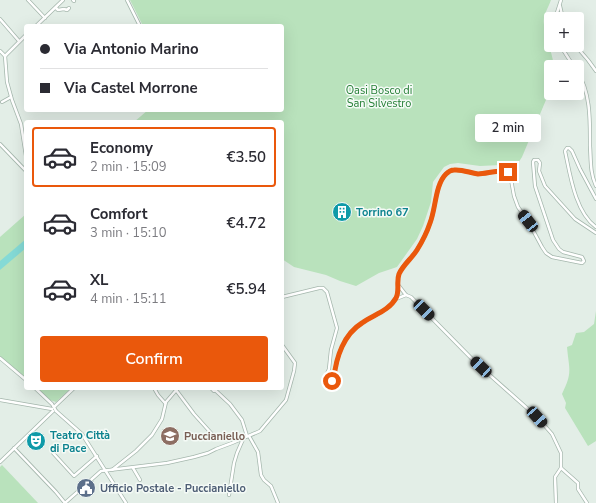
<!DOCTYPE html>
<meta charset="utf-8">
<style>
:root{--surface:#fff;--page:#f2f2f3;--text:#2b2b33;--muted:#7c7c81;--line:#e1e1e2;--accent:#ea580c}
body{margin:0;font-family:"Nunito Sans",sans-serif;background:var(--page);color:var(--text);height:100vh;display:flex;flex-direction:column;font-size:15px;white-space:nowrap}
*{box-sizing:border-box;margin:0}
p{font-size:13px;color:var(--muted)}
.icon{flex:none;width:22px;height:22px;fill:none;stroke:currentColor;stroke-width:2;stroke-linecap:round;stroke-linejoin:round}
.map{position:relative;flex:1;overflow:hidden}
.side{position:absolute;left:24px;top:120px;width:260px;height:270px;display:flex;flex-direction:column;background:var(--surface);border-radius:4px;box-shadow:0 4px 16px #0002}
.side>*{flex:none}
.guide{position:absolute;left:24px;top:24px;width:260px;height:88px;border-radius:4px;box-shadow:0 4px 16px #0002;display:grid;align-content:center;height:88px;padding:0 16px;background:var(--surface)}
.controls{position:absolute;left:544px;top:12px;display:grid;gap:8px}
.controls a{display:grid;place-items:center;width:40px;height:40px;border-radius:4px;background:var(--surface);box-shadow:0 4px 16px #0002;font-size:20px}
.end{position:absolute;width:18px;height:18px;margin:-9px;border:5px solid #ea580c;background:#fff;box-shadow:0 0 0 2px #fff}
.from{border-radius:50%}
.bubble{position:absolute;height:28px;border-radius:4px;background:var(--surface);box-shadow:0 4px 16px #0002;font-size:13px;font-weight:600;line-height:28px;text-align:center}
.car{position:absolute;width:12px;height:24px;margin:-12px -6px;border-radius:5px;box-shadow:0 0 3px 1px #0007;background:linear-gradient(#222 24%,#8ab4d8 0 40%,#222 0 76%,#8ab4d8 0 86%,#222 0)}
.guide b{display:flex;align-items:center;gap:14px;height:38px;font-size:15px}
.guide b+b{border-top:1px solid var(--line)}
.guide i{width:10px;height:10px;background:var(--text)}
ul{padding:7px 0 0;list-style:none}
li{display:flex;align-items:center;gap:12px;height:60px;margin:0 8px 6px;padding:0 8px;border:2px solid transparent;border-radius:4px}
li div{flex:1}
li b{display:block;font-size:15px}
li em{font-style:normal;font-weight:600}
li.active{border-color:var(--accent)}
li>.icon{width:36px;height:36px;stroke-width:1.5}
.primary-button{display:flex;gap:8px;margin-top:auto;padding:8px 16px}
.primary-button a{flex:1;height:46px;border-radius:4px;background:var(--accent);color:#fff;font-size:16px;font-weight:600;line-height:46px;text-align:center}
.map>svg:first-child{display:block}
</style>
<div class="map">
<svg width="596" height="503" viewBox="0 0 596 503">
<rect width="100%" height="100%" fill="#e3eee7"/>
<g fill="#b9e2bc">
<path d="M130,0H551C549,6 545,12 544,18C542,31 553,52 554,67H551V88L522,157L513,171L509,168L501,165L480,166L458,163L450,164L444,167L433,182L431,202L423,226L417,239L397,267L379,273L356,286L340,281L326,275L294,267L282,259V122H134L148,110H282V26H143Z"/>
<polygon points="26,214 26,380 0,357 0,237"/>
<path d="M596,311V441L588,446L565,408L566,403L562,394C573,372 569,370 567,347L572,345L576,333L584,332L594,324Z"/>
<polygon points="36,388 71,388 56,402 50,400"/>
<polygon points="2,465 38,503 0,503 0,467"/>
</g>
<polygon fill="#84dad6" points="26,239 26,248 0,270 0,261"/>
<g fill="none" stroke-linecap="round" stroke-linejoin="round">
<g stroke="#a5b7ad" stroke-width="4">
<g id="minor">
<polyline points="28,0 45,18"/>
<polyline points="73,0 74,1"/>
<polyline points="127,0 140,26"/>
<polyline points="560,6 563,19"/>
<polyline points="56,8 58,10 64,9 67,10 69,8"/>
<polyline points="0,19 19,41"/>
<polyline points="555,19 561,0"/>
<polyline points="36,26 63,0"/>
<polyline points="560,45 574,67"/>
<polyline points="575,45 588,60 596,71"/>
<polyline points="0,51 5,56 7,82 12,100 21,124 26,156"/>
<polyline points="5,56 26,35"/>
<path d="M577,71C591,93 590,121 590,146C591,161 590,173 596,186"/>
<polyline points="2,102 11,97"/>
<polyline points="0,144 25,170 26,168"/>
<path d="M596,199L580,169L572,151L569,148H567L565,151C570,174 575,212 596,227"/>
<polyline points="399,286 406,295"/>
<path d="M282,297L319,288H323L327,292L337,328L331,350L329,369L325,378L326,381L329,382L332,381L334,378C336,357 344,334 362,323C373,315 389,311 396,298C400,291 396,282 399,274C402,265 412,258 417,250C422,242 427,232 430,223C436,208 435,185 446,174C448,172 451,170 454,170C462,169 470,173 478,174C487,174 499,169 508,172L510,174L514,196L518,207L528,221L542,247L546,253L552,257L582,263L584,261L582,257L563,252L559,249L553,240L535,186L533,162L534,160H538L540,163L539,171L545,186L575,219L596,233"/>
<polyline points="396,299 406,295 411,297 475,362 537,417 552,434 561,453 561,468 555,477 556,503"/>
<polyline points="0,358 26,380"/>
<polyline points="35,388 52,404 56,411"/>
<polyline points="154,388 158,395 165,403"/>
<polyline points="211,388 214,391 215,390 230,404 242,420 247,436"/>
<polyline points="176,390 194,414 212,434"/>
<polyline points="0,400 52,409"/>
<polyline points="54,407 74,388"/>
<polyline points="56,411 82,434 126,503"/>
<polyline points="249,436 258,452 261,475 264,480 271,486 278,503"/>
<polyline points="14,448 56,492 65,503"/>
<polyline points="53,453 74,476 97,456"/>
<polyline points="0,462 53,411"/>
<polyline points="133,468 140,480"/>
<polyline points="561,468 578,483 578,489 587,503"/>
<polyline points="112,470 136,451 152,435 162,419 166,402 178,388"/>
<polyline points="229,495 234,463 237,453 244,437"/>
<polyline points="65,503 101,471 167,463 194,457 208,453 216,449 232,443 260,431 286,400 294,371 295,363 282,345"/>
</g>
</g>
<use href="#minor" stroke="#fff" stroke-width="2.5"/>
</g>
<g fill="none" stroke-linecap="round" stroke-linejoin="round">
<path stroke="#ea580c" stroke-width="5" d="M332,381L334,378C336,357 344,334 362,323C373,315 389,311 396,298C400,291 396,282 399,274C403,265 412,258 417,250C422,242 427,232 430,223C436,208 435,185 446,174C448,172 451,170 454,170C462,169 470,173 478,174C487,174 499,169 508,172"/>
</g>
<defs>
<g id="building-disc" transform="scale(1)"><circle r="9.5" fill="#0f9aa8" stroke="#f4faf6"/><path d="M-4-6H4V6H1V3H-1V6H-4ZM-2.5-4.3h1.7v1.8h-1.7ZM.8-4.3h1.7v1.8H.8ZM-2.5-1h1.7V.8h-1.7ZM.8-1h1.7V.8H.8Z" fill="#fff"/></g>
<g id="school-disc" transform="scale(1)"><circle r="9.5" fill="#8d6e63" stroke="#f4faf6"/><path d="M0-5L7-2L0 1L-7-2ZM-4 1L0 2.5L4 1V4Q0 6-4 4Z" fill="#fff"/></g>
<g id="theatre-disc" transform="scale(1)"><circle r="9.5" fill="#0f9aa8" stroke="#f4faf6"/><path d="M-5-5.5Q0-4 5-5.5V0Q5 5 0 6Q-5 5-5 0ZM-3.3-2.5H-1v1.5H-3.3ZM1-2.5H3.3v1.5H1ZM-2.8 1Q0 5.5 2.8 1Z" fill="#fff"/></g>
<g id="civic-disc" transform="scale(1)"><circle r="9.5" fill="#5c6f8a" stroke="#f4faf6"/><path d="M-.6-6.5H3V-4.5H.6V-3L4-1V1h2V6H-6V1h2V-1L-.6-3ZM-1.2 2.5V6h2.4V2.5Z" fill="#fff"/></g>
</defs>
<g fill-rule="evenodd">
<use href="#building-disc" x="342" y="212"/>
<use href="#school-disc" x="170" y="436"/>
<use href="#theatre-disc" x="36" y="441"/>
<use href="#civic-disc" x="86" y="488"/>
</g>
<g text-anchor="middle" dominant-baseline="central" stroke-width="3" stroke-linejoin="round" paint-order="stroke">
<g font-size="11" fill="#257f36" stroke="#f4faf6">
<text x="379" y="90">Oasi Bosco di<tspan x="379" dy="13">San Silvestro</tspan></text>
</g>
<g font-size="11" font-weight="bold" fill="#0d838f" stroke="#f4faf6" text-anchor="start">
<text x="356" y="212">Torrino 67</text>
<text x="50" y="435">Teatro Città<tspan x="50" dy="13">di Pace</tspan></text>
</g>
<g font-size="11" font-weight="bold" fill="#785e54" stroke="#f4faf6" text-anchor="start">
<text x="184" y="436">Puccianiello</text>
</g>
<g font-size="11" font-weight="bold" fill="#4e5e75" stroke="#f4faf6" text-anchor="start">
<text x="100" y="488">Ufficio Postale - Puccianiello</text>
</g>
</g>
</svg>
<div class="controls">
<a>+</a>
<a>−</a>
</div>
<i class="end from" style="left:332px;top:381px"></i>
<i class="end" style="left:508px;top:172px"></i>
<div class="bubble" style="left:475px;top:114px;width:66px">2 min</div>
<i class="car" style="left:528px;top:221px;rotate:322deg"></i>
<i class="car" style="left:424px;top:310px;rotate:135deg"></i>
<i class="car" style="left:481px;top:367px;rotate:313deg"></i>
<i class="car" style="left:537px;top:417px;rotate:138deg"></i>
<div class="guide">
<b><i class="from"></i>Via Antonio Marino</b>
<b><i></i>Via Castel Morrone</b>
</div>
<section class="side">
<ul>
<li class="active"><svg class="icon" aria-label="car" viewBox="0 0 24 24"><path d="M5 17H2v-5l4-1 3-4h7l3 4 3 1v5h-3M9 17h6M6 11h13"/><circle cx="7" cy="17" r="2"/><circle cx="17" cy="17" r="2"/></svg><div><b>Economy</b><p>2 min · 15:09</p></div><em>€3.50</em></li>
<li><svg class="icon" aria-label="car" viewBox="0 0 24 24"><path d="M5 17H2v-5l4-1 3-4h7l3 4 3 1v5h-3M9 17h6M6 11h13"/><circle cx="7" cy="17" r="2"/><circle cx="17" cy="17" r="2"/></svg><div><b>Comfort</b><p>3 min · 15:10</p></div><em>€4.72</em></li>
<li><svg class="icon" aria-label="car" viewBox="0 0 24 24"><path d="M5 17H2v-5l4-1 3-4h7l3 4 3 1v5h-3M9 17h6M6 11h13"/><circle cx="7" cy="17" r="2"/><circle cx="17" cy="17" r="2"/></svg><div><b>XL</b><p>4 min · 15:11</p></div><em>€5.94</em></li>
</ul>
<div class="primary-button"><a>Confirm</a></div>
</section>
</div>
